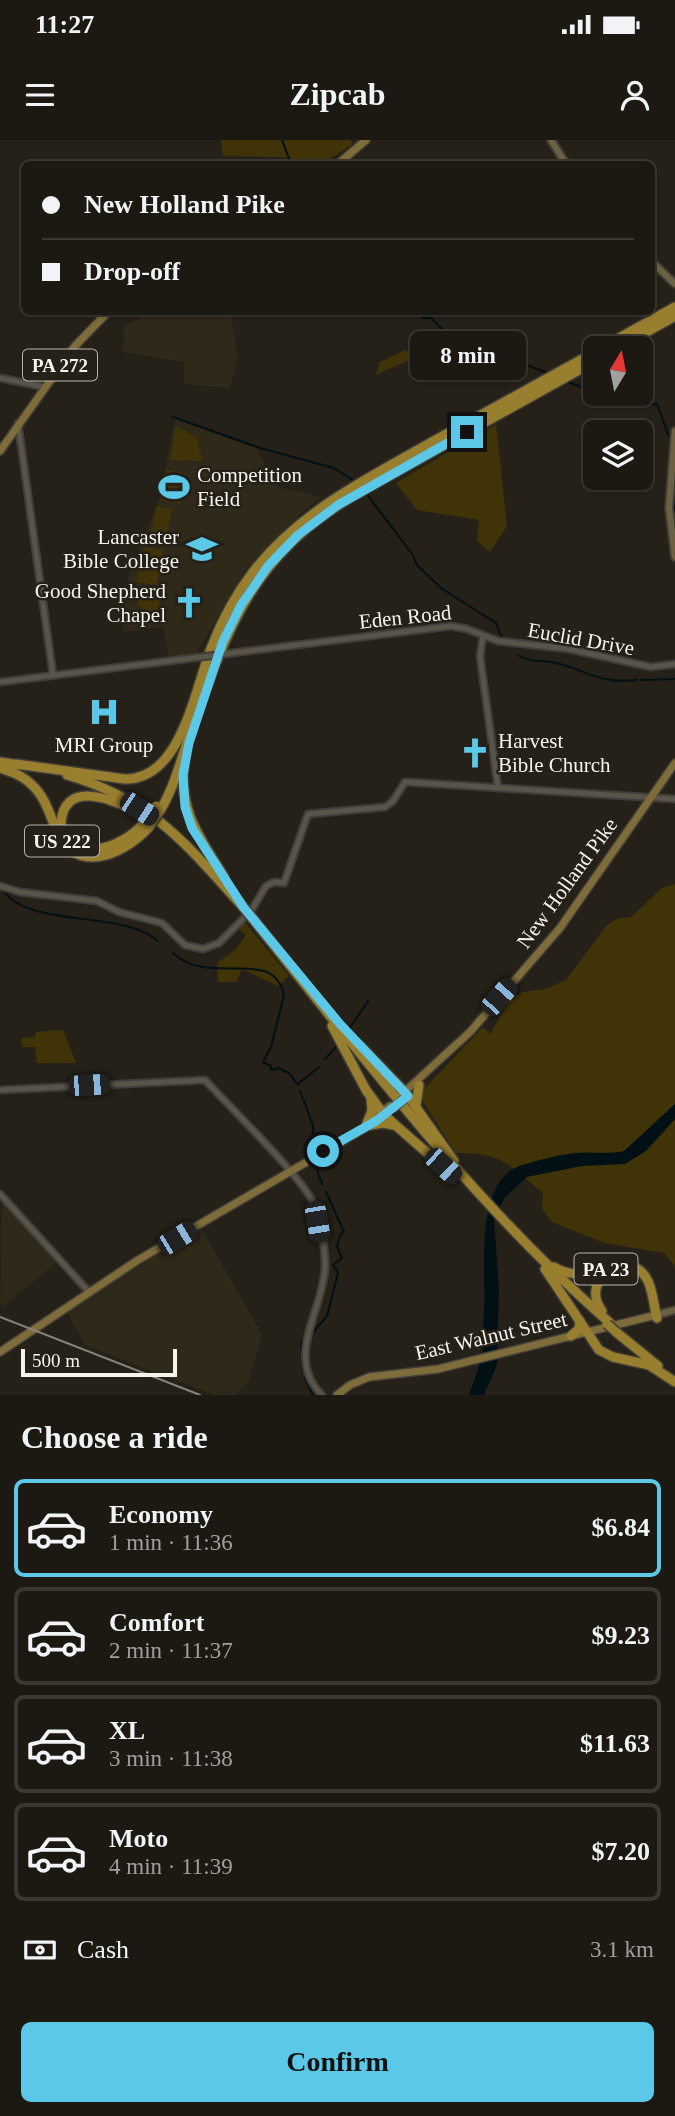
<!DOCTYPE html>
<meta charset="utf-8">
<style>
:root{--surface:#1c1912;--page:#292620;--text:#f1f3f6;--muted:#a0a09f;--line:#3a3832;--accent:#5bc8e7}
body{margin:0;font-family:Georgia,serif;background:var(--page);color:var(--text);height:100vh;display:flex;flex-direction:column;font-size:26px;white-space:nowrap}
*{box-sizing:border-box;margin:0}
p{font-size:23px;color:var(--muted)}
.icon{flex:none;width:38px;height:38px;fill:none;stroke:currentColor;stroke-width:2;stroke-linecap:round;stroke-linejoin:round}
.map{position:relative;height:1255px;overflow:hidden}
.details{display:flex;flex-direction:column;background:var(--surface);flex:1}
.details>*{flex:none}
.guide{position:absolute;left:21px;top:21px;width:634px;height:154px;border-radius:10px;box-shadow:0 2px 5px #0004,0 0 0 2px var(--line);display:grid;align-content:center;height:154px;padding:0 21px;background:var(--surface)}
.needle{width:46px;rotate:10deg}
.buttons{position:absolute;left:583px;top:196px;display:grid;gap:14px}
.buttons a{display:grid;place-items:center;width:70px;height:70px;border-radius:10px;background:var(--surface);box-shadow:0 2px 5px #0004,0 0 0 2px var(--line);font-size:35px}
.scale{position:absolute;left:21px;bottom:18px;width:156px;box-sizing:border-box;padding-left:7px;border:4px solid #f5f3ec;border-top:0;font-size:19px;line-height:24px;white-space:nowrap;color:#f5f3ec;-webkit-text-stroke:5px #252118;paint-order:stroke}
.end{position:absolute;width:32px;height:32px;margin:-16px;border:9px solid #5bc8e7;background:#111;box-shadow:0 0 0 4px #111}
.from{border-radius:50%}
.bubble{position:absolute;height:49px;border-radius:10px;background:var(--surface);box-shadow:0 2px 5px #0004,0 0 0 2px var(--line);font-size:23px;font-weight:800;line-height:49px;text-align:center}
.car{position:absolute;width:21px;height:42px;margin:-21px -10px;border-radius:9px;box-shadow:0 0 5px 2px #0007;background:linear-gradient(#222 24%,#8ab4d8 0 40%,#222 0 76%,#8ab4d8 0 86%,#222 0)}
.guide b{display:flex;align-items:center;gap:24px;height:66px;font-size:26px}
.guide b+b{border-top:2px solid var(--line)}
.guide i{width:18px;height:18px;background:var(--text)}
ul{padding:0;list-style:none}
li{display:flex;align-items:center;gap:21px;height:98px;margin:0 14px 10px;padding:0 7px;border:4px solid var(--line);border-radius:10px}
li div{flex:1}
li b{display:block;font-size:26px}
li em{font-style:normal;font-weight:800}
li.on{border-color:var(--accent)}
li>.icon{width:63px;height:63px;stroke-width:1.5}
h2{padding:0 21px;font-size:32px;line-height:84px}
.pay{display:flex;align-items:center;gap:18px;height:77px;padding:0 21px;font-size:26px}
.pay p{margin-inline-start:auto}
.action{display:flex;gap:14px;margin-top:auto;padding:14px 21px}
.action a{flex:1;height:80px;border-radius:10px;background:var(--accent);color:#111;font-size:28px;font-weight:800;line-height:80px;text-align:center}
.status{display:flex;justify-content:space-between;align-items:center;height:49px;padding:0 35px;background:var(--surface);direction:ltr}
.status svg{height:19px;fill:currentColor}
header{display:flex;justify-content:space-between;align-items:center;height:91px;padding:0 21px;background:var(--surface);font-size:32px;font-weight:800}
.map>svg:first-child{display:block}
</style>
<div class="status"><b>11:27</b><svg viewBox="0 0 49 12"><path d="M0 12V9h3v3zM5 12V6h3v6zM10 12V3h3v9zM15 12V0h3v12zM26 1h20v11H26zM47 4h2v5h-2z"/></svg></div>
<header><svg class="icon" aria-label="menu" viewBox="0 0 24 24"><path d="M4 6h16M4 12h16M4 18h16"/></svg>Zipcab<svg class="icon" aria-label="person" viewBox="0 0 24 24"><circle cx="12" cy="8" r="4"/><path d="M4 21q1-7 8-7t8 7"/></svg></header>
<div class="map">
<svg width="675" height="1255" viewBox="0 0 675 1255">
<rect width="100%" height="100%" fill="#252118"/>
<g fill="#2f291a">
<polygon points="154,172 230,172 238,215 230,248 184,244 184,222 122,212 125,185"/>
<polygon points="175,279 256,308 277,347 321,357 301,373 245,430 196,514 169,518 163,487 123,492 123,463 128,437 160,357"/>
<polygon points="2,1059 57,1122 4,1166 0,1164"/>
<polygon points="201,1088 262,1194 248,1243 235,1255 214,1255 85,1205 66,1170"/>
</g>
<g fill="#403307">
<polygon points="221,0 350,0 353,4 322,24 281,17 223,16"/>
<polygon points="405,210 414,214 409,220 376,235 380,222"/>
<polygon points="496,284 507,386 490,412 477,401 479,380 417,370 396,343"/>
<polygon points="176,286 196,297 203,321 170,320"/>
<polygon points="167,330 186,333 181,364 162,361"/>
<polygon points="156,366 172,369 166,400 151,397"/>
<polygon points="144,407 163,410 157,445 137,442"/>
<path d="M136,447L160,449L159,475C141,471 134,465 136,447Z"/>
<path d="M675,744V1126L664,1113L604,1103L552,1082L542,1069L543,1053C507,1025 506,1013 456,1013L420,957L424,949L483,887L490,894L510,860L523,852L545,849L566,840L606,786L618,778L631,777L662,748Z"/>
<polygon points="243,780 289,836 278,846 244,830 241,831 237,842 218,842 217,823 236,809 246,795 236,787"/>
<polygon points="63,890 76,923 37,923 35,907 22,907 21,898 35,897 36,892"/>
</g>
<path fill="#011015" d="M675,964V979L646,1011L625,1024L582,1026L527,1037L505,1057L494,1078L499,1150L497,1225L484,1255H469L483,1214L481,1198C492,1153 466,1043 522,1025C539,1020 558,1015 575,1013C591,1011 608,1015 624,1011Z"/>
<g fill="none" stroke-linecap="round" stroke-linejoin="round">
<g stroke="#011015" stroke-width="2">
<polyline points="282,0 291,24"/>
<polyline points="408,172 421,173 422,178 431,178 451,198 467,201 470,206 480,203 495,213 545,232"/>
<polyline points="568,242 595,252"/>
<polyline points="598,254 627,266 657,264 669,297"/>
<polyline points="173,277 260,308 334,328 354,341"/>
<polyline points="365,352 413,415 417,425 441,448 496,483 502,498"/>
<polyline points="675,362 675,372"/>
<polyline points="675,378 675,381"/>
<path d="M518,515C529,523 544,520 556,523C590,531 597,544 637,540"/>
<polyline points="641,540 675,539"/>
<path d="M3,750C29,789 122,769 158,801"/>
<path d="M173,813C210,848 273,805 284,855L271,907L263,922L271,926V930L278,928L289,933L298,945"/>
<polyline points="347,892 368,861"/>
<polyline points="325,919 338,905"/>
<polyline points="299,943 319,927"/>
<polyline points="300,951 313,985 314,1010"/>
<polyline points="314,1022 322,1044"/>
<polyline points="309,1197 327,1176 338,1133 333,1125 342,1118 337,1107 340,1095 344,1092 326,1052"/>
<polyline points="303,1231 301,1203 304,1198"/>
<polyline points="305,1238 313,1255"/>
</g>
<g stroke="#413e37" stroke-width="9">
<g id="tertiary">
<polyline points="0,238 44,247"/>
<polyline points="18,283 53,535"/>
<polyline points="483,496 480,516 498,648"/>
<polyline points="224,514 451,486 467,489 498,501 569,509 651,527 675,524"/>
<polyline points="0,542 201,517"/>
<polyline points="0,746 20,752 97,761 119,772 162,783 185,805 203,809 219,803 251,771 266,746 274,742 284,743 308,674 385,667 393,661 405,642 675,659"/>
<path d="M0,950L205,940C226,963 307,1042 314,1065C320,1082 326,1110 325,1128C323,1171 284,1217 322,1255"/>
<polyline points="0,1054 89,1152"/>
</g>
</g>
<g stroke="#413e37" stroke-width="10">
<g id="secondary">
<polyline points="551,0 566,24"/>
<polyline points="651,121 675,144"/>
<polyline points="675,291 669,368 675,417"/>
<polyline points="656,1175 675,1170"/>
</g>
</g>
<g stroke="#413e37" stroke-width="10">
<g id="primary">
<polyline points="338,24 366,0"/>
<polyline points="0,311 75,206 108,172"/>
<polyline points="401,955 470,892 560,788 675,623"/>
<polyline points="368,982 390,966"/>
<polyline points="0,1212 138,1120 372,984"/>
<polyline points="337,1255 350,1245 369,1237 438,1229 656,1175"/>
</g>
</g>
<g stroke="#413e37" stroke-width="12">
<g id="motorway">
<polyline points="601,208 675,167"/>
<polyline points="618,208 675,176"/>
<polyline points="0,622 19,625"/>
<path d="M184,622C178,670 200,698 224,737"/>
<path d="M16,624L125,639C182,640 195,547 212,506C222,480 236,454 253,432C300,371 367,339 432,302C487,272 541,242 595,212"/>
<path d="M0,628C12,632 24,636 33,646C48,660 51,682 61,699C82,735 129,710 149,687"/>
<path d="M67,635C153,660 187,705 244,768"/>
<path d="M161,669C176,644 183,612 193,584C229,483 255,415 351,357L595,221"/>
<path d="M135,671C110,658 63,640 61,684C73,726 122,708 143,684"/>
<path d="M253,779C366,921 473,1063 610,1183"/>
<polyline points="332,886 366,950 382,972"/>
<polyline points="360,906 405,952"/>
<polyline points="408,956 454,1021"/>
<polyline points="416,965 419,945"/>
<polyline points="385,976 449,1032"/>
<polyline points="367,983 372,971 371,958"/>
<polyline points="371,985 383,983 393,985"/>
<path d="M554,1127C591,1150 630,1104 648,1141C653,1152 654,1167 657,1178"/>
<polyline points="545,1129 599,1210 613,1217 649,1225 675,1242"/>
<path d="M602,1171C592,1157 594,1143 607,1132"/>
<polyline points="616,1192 658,1226"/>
<polyline points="571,1196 579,1189 580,1181"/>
</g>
</g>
<use href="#tertiary" stroke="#58544a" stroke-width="5"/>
<use href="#secondary" stroke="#6b6142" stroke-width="6"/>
<use href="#primary" stroke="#7e6d3a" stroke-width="7"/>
<use href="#motorway" stroke="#987e2f" stroke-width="9"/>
<polyline stroke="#88847c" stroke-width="2" points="0,1177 200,1255"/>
<g stroke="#413e37" stroke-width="9" stroke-linecap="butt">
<polyline id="tertiary-bridge" points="201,517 224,514"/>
</g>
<g stroke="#413e37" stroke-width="10" stroke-linecap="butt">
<polyline id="primary-bridge" points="393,969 404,959"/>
</g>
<g stroke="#413e37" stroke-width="12" stroke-linecap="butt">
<g id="motorway-bridge">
<polyline points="143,684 156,666"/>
<polyline points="149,687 161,669"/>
<polyline points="244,768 253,779"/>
<polyline points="607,1184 616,1192"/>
</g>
</g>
<use href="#tertiary-bridge" stroke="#58544a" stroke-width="5"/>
<use href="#primary-bridge" stroke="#7e6d3a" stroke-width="7"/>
<use href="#motorway-bridge" stroke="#987e2f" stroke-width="9"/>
</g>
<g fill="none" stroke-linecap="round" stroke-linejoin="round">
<polyline stroke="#5bc8e7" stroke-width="9" points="323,1011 376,981 408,956 340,884 244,768 192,688 185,667 183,635 189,603 223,501 241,465 268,426 298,395 338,365 467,292"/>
</g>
<defs>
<g id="stadium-bare" transform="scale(2.415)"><path d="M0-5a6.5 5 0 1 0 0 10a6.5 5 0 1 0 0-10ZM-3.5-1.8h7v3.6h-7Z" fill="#5bc8e7" stroke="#252118" stroke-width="2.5" paint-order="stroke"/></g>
<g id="university-bare" transform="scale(2.415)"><path d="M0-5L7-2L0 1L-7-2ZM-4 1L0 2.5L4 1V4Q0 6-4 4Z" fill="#5bc8e7" stroke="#252118" stroke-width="2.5" paint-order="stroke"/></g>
<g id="church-bare" transform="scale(2.415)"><path d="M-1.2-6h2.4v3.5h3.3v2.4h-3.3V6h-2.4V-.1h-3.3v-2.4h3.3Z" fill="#5bc8e7" stroke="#252118" stroke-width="2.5" paint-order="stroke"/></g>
<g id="hospital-bare" transform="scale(2.415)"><path d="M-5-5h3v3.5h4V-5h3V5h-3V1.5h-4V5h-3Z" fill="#5bc8e7" stroke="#252118" stroke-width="2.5" paint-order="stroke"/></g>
</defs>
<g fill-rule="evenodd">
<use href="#stadium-bare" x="174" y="347"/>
<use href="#university-bare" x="202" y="409"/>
<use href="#church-bare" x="189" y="463"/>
<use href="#hospital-bare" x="104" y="572"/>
<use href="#church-bare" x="475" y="613"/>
</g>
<g text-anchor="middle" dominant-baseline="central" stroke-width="5" stroke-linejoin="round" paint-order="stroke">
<g fill="#252118" stroke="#b7b4ac" stroke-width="2">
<rect x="23" y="209.5" width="74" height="31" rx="5"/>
<rect x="25" y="685.5" width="74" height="31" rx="5"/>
<rect x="574.5" y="1113.5" width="63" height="31" rx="5"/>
</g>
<g font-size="19" font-weight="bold" fill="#f5f3ec">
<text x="60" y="225">PA 272</text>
<text x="62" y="701">US 222</text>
<text x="606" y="1129">PA 23</text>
</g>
<g font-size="21" fill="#f5f3ec" stroke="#252118" text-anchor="start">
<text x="197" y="335">Competition<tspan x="197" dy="24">Field</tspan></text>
<text x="179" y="397" text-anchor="end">Lancaster<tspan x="179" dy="24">Bible College</tspan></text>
<text x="166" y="451" text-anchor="end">Good Shepherd<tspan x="166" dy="24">Chapel</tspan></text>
<text x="498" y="601">Harvest<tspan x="498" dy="24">Bible Church</tspan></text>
<text x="104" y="605" text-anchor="middle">MRI Group</text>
</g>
<g font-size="21" fill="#f5f3ec" stroke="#252118">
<text transform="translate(405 477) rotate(-6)">Eden Road</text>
<text transform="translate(581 499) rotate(10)">Euclid Drive</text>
<text transform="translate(567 743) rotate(-54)">New Holland Pike</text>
<text transform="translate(491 1196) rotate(-13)">East Walnut Street</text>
</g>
</g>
</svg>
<div class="buttons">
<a><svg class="needle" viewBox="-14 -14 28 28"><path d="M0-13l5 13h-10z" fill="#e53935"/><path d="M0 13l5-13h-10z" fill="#a0a09f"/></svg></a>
<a><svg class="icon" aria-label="layers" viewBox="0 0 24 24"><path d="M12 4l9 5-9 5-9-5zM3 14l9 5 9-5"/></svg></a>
</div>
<div class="scale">500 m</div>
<i class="end from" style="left:323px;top:1011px"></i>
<i class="end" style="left:467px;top:292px"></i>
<div class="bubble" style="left:410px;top:191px;width:116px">8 min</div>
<i class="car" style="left:139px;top:669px;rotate:123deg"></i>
<i class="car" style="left:499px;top:857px;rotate:42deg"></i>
<i class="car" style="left:89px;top:945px;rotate:87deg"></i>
<i class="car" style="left:443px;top:1026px;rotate:133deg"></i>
<i class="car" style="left:317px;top:1082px;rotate:170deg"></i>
<i class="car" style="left:177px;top:1098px;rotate:59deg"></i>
<div class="guide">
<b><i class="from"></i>New Holland Pike</b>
<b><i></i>Drop-off</b>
</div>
</div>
<section class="details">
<h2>Choose a ride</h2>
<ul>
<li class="on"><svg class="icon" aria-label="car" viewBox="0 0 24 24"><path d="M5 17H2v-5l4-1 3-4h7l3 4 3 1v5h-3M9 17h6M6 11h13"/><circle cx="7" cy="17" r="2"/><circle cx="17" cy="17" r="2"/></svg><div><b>Economy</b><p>1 min · 11:36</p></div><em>$6.84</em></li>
<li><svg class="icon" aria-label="car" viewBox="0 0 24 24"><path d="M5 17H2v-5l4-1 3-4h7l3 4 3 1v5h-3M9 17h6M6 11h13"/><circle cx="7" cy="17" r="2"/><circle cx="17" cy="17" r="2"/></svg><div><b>Comfort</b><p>2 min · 11:37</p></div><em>$9.23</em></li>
<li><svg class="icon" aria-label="car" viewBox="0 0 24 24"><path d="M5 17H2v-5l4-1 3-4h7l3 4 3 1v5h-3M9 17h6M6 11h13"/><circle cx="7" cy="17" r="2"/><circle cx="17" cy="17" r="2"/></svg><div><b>XL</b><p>3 min · 11:38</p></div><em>$11.63</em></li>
<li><svg class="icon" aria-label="car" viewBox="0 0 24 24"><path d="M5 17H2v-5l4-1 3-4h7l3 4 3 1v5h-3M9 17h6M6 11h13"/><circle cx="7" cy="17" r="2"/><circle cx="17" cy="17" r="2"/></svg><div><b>Moto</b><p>4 min · 11:39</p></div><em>$7.20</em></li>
</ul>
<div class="pay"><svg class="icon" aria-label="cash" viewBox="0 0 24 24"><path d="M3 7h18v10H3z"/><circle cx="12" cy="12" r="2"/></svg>Cash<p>3.1 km</p></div>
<div class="action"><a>Confirm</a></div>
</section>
